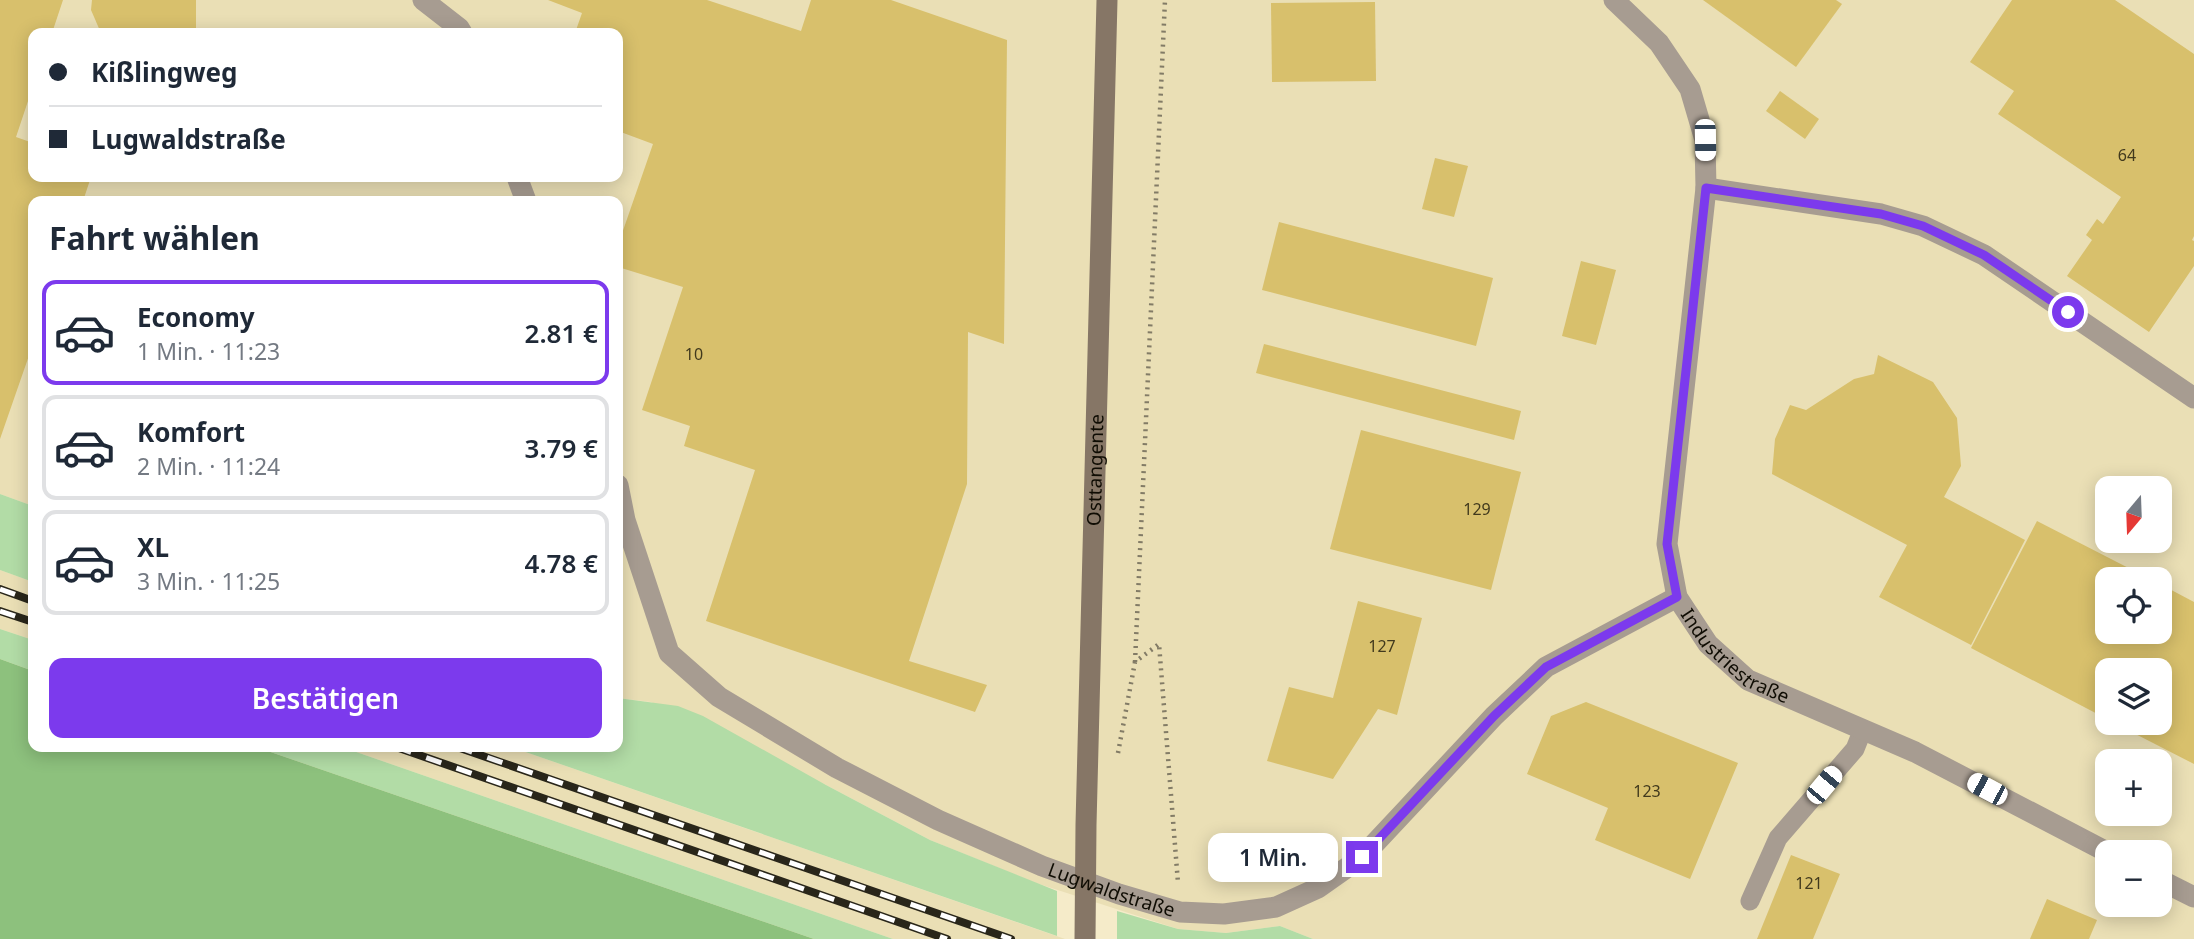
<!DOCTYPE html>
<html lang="de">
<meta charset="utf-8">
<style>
:root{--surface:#fff;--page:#f6f6f7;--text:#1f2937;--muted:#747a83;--line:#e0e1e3;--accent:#7c3aed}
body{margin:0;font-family:"Noto Sans",sans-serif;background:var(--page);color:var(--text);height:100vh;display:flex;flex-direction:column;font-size:26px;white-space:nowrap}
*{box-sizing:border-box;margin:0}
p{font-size:23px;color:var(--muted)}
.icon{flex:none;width:38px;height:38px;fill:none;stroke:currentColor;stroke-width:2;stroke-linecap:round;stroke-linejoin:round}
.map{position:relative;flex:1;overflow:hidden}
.panel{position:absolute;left:28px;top:196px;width:595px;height:556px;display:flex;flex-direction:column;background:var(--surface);border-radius:14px;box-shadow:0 4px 18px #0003}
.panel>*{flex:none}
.banner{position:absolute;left:28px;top:28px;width:595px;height:154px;border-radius:14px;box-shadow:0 4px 18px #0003;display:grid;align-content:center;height:154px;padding:0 21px;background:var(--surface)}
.needle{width:46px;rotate:199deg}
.controls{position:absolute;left:2095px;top:476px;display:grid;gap:14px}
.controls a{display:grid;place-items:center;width:77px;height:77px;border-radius:14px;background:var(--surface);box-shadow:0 4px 18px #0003;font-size:35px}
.end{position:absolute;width:32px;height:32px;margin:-16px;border:9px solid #7c3aed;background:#fff;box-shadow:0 0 0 4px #fff}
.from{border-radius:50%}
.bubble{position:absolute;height:49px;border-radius:14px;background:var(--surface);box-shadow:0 4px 18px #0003;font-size:23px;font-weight:600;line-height:49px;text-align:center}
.car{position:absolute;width:21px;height:42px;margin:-21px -10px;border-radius:9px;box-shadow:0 0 5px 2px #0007;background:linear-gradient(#fff 24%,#345 0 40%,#fff 0 76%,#345 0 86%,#fff 0)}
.banner b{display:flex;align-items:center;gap:24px;height:66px;font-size:26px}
.banner b+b{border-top:2px solid var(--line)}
.banner i{width:18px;height:18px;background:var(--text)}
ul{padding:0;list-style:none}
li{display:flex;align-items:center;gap:21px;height:105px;margin:0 14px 10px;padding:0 7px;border:4px solid var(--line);border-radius:14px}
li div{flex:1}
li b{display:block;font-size:26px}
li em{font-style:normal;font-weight:600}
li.current{border-color:var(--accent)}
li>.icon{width:63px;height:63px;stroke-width:1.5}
h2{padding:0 21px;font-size:32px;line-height:84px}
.action{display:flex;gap:14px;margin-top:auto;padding:14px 21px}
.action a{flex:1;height:80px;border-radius:14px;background:var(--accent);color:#fff;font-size:28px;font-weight:600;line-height:80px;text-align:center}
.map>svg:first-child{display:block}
</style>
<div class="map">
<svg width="2194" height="939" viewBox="0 0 2194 939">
<rect width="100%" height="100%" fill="#f5ebc9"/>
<g fill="#eadfb5" fill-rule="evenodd">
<path d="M0,0H2194V939H1313L1280,926L1226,933L1178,929L1036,883L930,840L826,785L651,702L618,698V201H33V506L0,494ZM33,33H618V177H33ZM2107,488H2160V541H2107ZM2107,579H2160V632H2107ZM2107,670H2160V723H2107ZM2107,761H2160V814H2107ZM2107,852H2160V905H2107Z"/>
<polygon points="0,570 33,582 33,640 0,629"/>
<polygon points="342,747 511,747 1065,939 893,939"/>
</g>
<g fill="#b2dca6">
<polygon points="0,494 33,506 33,582 0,570"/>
<polygon points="0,629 33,640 33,671 0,659"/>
<polygon points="618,698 678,706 703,716 826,785 930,840 1057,891 1057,936 511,747 618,747"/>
<polygon points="256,747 342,747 893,939 814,939"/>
<polygon points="1117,911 1178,929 1226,933 1280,926 1313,939 1117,939"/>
</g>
<polygon fill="#8dc17d" points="0,659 33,671 33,747 256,747 814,939 0,939"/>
<g fill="#d8c06c">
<polygon points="0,0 63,0 52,33 33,33 33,86 16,137 33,143 33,177 91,177 83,201 33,201 33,344 0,439"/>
<polygon points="92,0 196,0 196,33 101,33 91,10"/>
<polygon points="548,0 707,0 801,31 811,0 891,0 1007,40 1004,344 968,332 967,484 909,661 987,685 975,712 706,621 755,470 684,446 690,426 642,410 683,287 618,267 618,245 653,144 618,131 618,33 575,33 582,13"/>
<polygon points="1703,0 1836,0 1842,4 1796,67"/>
<polygon points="2012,0 2115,0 2194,54 2194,236 2192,240 2194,241 2194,266 2149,332 2067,276 2092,240 2086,235 2097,219 2103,224 2121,197 1998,114 2014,91 1970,62"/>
<polygon points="1375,2 1376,81 1272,82 1271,3"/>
<polygon points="1780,91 1819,119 1805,139 1766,111"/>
<polygon points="1435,158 1468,166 1454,217 1422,209"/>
<polygon points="1279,222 1493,278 1476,346 1262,290"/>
<polygon points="1581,261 1616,270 1596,345 1562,336"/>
<polygon points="1264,344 1521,411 1514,440 1256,373"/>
<polygon points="1878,355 1933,382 1957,418 1961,466 1944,497 2025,540 1971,645 1879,597 1907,545 1772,474 1775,439 1790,405 1806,410 1854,379 1874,374"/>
<polygon points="1361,430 1521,472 1491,590 1330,549"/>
<polygon points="2037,521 2150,579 2107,579 2107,632 2160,632 2160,584 2194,602 2194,764 2114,723 2160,723 2160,670 2107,670 2107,719 1971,648"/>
<polygon points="1358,601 1422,618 1397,715 1378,709 1333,779 1267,761 1289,687 1333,698"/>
<polygon points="1586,702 1738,763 1690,879 1595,840 1608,808 1527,774 1551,716"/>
<polygon points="1791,855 1840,874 1813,939 1757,939"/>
<polygon points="2047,899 2097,920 2089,939 2030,939"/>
</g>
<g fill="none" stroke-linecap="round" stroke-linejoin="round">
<g stroke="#827b66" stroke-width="4.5" stroke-dasharray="2 5" stroke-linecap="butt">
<polyline points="1135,662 1165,0"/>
<polyline points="1118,753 1135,662 1159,644 1178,883"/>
</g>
<polyline stroke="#a79c91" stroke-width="19" points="1750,901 1778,838 1855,749 1863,729"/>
<g stroke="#a79c91" stroke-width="21">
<polyline points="423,0 459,28 462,33"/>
<polyline points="517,177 526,201"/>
<polyline points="1706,188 1881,214 1923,226 1984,255 2194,398"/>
<path id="s1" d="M618,485L625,520L669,653L719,697L837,768L938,820L1042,866L1119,894L1180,912L1224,914L1276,907L1318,888L1362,857L1494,716L1546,667L1677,597"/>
</g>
<g stroke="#a79c91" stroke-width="21">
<path id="s2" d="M1614,0L1659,43L1690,89L1705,140L1706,188L1667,544L1677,597L1708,644L1748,680L1915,752L2107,852"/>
<polyline points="2160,880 2194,897"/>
</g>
<path stroke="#867666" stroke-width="21" id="s3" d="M1085,939L1086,825L1107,0"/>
<g stroke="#29261a" stroke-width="8">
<g id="rail">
<polyline points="0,589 33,601"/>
<polyline points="0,611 33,622"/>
<polyline points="396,747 947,939"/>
<polyline points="457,747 1011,939"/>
</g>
</g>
<use href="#rail" stroke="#fff" stroke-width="5" stroke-dasharray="16" stroke-linecap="butt"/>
</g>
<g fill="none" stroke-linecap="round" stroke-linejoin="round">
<polyline stroke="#7c3aed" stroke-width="9" points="1362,857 1494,716 1546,667 1677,597 1667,544 1706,188 1881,214 1923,226 1984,255 2068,312"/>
</g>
<g text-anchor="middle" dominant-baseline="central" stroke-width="6" stroke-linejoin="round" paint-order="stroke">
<g font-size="16" fill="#41391d">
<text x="2127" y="155">64</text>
<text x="694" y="354">10</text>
<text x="1477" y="509">129</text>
<text x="1382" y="646">127</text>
<text x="1647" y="791">123</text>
<text x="1809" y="883">121</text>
</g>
<g font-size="19" fill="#0f0c03" stroke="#fff">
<text stroke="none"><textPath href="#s3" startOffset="469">Osttangente</textPath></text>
<text stroke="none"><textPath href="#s2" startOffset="716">Industriestraße</textPath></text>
<text stroke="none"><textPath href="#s1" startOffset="681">Lugwaldstraße</textPath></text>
</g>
</g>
</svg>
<div class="controls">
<a><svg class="needle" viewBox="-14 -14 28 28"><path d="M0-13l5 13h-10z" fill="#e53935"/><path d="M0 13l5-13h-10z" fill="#747a83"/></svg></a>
<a><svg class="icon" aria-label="locate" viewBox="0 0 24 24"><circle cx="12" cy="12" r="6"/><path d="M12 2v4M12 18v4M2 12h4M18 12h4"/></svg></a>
<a><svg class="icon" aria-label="layers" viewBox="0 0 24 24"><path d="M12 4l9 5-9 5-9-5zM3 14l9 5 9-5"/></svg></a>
<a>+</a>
<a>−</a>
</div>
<i class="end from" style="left:2068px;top:312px"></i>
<i class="end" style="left:1362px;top:857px"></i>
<div class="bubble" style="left:1208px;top:833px;width:130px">1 Min.</div>
<i class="car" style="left:1705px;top:140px;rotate:179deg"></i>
<i class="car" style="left:1824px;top:785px;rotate:40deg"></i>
<i class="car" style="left:1987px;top:789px;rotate:298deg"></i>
<div class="banner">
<b><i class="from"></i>Kißlingweg</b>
<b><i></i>Lugwaldstraße</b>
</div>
<section class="panel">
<h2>Fahrt wählen</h2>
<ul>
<li class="current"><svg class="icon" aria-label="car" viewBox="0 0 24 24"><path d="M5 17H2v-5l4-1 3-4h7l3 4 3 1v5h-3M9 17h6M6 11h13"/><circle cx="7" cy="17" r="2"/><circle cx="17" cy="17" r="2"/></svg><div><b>Economy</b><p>1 Min. · 11:23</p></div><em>2.81 €</em></li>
<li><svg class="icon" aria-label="car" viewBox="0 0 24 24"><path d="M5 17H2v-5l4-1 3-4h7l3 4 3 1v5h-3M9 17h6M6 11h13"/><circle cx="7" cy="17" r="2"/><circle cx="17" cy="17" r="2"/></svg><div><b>Komfort</b><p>2 Min. · 11:24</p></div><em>3.79 €</em></li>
<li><svg class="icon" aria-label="car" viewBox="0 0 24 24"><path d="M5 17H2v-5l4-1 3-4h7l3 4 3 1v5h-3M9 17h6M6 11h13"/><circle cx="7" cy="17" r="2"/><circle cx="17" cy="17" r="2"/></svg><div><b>XL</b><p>3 Min. · 11:25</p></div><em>4.78 €</em></li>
</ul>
<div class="action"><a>Bestätigen</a></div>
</section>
</div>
